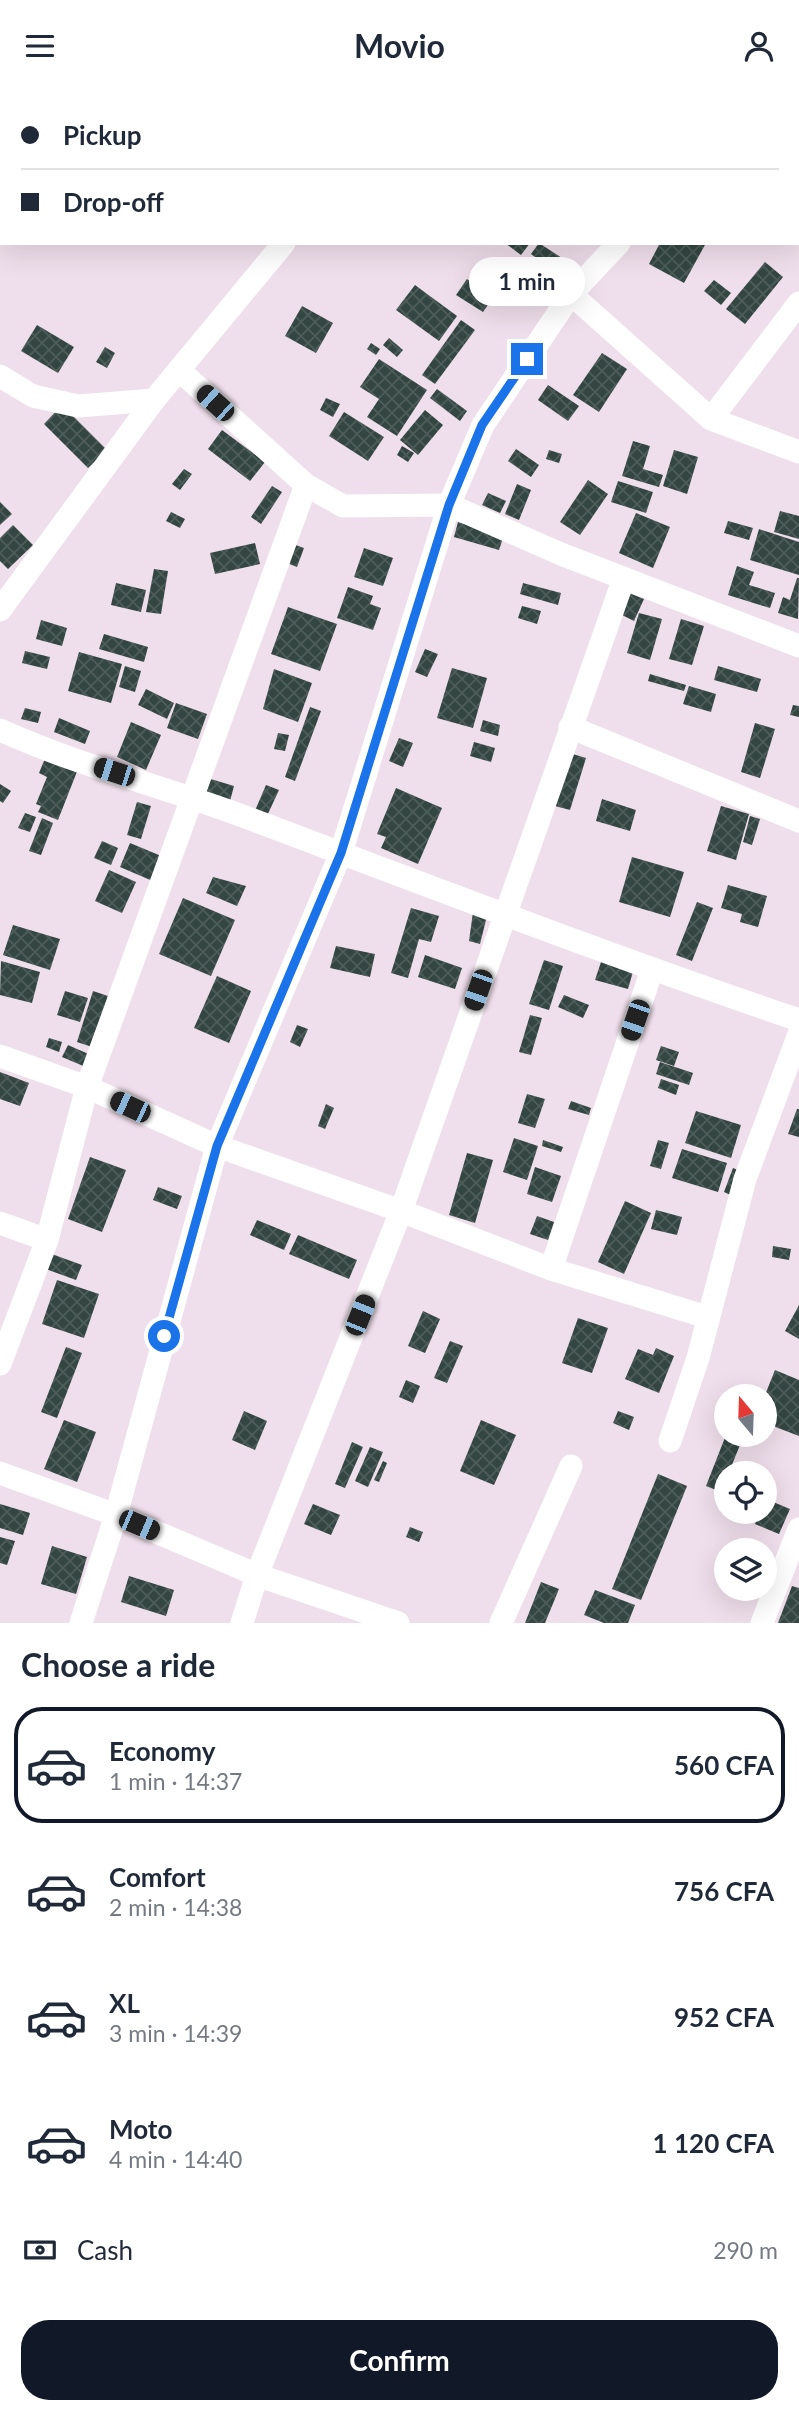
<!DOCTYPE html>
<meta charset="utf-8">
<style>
:root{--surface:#fff;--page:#f6f6f7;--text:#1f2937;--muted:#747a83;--line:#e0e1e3;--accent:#111827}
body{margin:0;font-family:Lato,sans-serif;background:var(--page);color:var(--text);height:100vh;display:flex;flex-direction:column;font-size:26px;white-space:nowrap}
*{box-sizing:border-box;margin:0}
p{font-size:23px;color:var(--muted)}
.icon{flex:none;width:38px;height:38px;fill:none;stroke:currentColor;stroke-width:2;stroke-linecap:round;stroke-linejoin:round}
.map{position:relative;height:1532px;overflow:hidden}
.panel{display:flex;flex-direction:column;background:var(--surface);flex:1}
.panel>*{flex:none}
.guide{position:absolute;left:0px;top:0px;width:800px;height:154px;box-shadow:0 7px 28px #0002;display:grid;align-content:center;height:154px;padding:0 21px;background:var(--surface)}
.needle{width:46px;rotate:341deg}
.controls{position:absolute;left:714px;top:1293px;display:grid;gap:14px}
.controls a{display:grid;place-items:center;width:63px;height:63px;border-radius:50%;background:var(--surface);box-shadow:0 7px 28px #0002;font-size:35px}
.end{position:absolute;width:32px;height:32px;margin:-16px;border:9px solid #1a73e8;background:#fff;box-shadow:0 0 0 4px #fff}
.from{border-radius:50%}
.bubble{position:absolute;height:49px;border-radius:24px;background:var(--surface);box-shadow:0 7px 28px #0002;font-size:23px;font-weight:700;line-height:49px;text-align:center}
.car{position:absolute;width:21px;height:42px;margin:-21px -10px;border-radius:9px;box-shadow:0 0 5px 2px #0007;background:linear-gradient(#222 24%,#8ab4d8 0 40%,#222 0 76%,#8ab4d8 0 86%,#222 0)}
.guide b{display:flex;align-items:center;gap:24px;height:66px;font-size:26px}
.guide b+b{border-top:2px solid var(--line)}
.guide i{width:18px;height:18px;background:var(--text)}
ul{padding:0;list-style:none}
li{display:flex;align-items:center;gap:21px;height:116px;margin:0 14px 10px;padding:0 7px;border:4px solid transparent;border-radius:28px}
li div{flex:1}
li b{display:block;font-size:26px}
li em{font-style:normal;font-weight:700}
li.on{border-color:var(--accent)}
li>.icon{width:63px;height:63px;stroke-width:1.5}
h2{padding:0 21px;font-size:32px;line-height:84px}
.pay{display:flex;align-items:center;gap:18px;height:77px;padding:0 21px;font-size:26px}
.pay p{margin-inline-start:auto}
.primary-button{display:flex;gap:14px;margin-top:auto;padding:14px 21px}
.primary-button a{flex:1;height:80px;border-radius:28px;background:var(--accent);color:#fff;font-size:28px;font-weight:700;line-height:80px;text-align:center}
header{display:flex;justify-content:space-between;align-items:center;height:91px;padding:0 21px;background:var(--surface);font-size:32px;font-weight:700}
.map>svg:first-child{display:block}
</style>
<header><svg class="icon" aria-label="menu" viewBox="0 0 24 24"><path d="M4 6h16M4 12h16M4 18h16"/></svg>Movio<svg class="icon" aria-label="person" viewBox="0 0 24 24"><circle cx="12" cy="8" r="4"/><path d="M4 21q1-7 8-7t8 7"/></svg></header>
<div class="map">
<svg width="799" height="1532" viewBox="0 0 799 1532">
<defs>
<pattern id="building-cross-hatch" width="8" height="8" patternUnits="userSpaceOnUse" patternTransform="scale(1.75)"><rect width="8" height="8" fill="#334641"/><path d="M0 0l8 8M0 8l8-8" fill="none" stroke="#4e5d59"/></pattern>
</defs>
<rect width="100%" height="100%" fill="#efdeeb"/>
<g fill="url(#building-cross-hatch)">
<polygon points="505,152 530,152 521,164"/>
<polygon points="539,152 565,169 556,182 531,163"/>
<polygon points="660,152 706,152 684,192 649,173"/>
<polygon points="765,171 783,186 745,233 726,218"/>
<polygon points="467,188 494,205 483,221 456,204"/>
<polygon points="714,189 731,202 721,214 704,200"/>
<polygon points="415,194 457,225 439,250 396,219"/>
<polygon points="302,215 333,232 316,262 285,245"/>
<polygon points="461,229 475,239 435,293 422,284"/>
<polygon points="37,234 74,256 58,282 21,260"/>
<polygon points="389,247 403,259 397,266 383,254"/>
<polygon points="371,252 380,258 376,264 367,258"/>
<polygon points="105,256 115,262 107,277 96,271"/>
<polygon points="602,262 627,278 599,321 573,304"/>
<polygon points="379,268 427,299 397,345 367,326 379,308 360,296"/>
<polygon points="548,294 579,315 568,330 538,309"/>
<polygon points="437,298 467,320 460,330 430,307"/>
<polygon points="326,307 340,313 333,326 320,319"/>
<polygon points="62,314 107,359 88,377 44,333"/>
<polygon points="425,319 443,334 418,364 400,349"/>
<polygon points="344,321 384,346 368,370 329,345"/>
<polygon points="222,339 265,371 250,390 208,358"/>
<polygon points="633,350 650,355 643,378 663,384 659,396 622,385"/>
<polygon points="402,355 414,362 408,371 397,364"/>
<polygon points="516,358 539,374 531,386 508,370"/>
<polygon points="549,359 562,363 559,372 546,368"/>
<polygon points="674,359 698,366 687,403 663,395"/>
<polygon points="184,378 192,383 180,399 172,393"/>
<polygon points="588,389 608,403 580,444 560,431"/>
<polygon points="618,390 653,401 646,422 611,411"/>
<polygon points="517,393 531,399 519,429 505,423"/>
<polygon points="272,395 282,401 261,433 251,426"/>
<polygon points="488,402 506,410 500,422 482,414"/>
<polygon points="0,411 12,423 0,434"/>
<polygon points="780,420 799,425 799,448 774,441"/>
<polygon points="171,421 185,428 180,437 166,430"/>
<polygon points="636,422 670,436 653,477 619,462"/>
<polygon points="728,430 753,437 749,449 724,442"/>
<polygon points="458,431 504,444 499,459 454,446"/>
<polygon points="13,434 33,454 8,478 0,470 0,447"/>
<polygon points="759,438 799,451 799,484 750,469"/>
<polygon points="255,452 260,473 215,483 210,462"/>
<polygon points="290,452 304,457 297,476 284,471"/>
<polygon points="364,457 393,467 383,495 354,486"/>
<polygon points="737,475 754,481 749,494 775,502 770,517 728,504"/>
<polygon points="154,478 168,480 161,523 146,521"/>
<polygon points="797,487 799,487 798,528 778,522 783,506 790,509"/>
<polygon points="116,492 146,499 141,521 111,514"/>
<polygon points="523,492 561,502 558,514 520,503"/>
<polygon points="348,496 373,505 370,513 381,517 373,539 337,527"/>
<polygon points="629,502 644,508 634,530 620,523"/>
<polygon points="522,515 541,520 537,533 518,527"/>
<polygon points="288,516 337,533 320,580 271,563"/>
<polygon points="639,522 662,528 650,569 627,562"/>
<polygon points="681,528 704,535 692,574 669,568"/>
<polygon points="41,529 67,537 62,555 36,548"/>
<polygon points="104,543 148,556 144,571 99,558"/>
<polygon points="425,558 438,563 427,586 415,581"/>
<polygon points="25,560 50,566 47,578 22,572"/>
<polygon points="79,561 122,573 111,612 68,600"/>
<polygon points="125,575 141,580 135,601 119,596"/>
<polygon points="718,575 761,588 757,601 714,589"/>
<polygon points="452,577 487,587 473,637 437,627"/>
<polygon points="274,578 312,592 298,631 263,618"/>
<polygon points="650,583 686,594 684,600 648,590"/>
<polygon points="689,595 716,603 711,621 683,613"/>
<polygon points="146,598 174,612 167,628 138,614"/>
<polygon points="176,612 207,623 198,648 167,637"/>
<polygon points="793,614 799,615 799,626 790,624"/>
<polygon points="310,616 321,620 295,690 285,686"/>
<polygon points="25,617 41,621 38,632 21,628"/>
<polygon points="59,627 90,640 85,653 54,641"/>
<polygon points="483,629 500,634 498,645 480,640"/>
<polygon points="131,631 161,644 146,679 117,666"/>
<polygon points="755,632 775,638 760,687 741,681"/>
<polygon points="278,642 289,644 285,660 274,658"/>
<polygon points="399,647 413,652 403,676 389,670"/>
<polygon points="474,651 495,657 491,671 470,665"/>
<polygon points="566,661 586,667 570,719 551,714"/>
<polygon points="46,665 78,678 58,729 38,721 41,715 36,713 47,686 39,682"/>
<polygon points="204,686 234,695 230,710 200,700"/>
<polygon points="0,693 11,700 3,712 0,710"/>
<polygon points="266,694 279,699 266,727 254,722"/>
<polygon points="396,697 442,717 418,773 381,757 386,746 377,743"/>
<polygon points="602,708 636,719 630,740 596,730"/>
<polygon points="137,711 151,715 141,748 127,744"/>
<polygon points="721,715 749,723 736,769 707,760"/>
<polygon points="25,722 36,726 30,741 18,737"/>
<polygon points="750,725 760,728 752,754 743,751"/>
<polygon points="42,727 53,732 41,764 29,760"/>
<polygon points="102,750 118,757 111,774 94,767"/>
<polygon points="130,752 166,767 155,791 120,776"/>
<polygon points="632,766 684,781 670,826 619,811"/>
<polygon points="109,779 136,791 122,822 95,810"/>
<polygon points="213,786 246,795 237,815 206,802"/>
<polygon points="728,794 767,805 758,836 740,831 742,823 721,817"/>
<polygon points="183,807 235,829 211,885 159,863"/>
<polygon points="697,811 713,817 692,870 676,864"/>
<polygon points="411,817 439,825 431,851 419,848 408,887 391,882"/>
<polygon points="473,821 487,825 480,853 469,850"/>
<polygon points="13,834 60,848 50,879 3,864"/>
<polygon points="336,855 375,863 370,886 330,877"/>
<polygon points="425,864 462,877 455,898 418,886"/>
<polygon points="602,868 634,877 628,898 595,889"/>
<polygon points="544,869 563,875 549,919 529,913"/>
<polygon points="1,870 40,881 32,912 0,904"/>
<polygon points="217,885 251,900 229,952 194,937"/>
<polygon points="65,900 88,907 80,931 57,924"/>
<polygon points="93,900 108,905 92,956 77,951"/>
<polygon points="564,904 589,914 583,927 558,916"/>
<polygon points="530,924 542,927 531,964 519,961"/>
<polygon points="297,934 308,938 300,956 290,951"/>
<polygon points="49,947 62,951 59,961 46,956"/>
<polygon points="68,954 93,965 88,977 62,966"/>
<polygon points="661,955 679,961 674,975 656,969"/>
<polygon points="660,971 693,982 689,994 656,983"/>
<polygon points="0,981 29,992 20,1015 0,1008"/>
<polygon points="661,988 679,994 676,1004 658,997"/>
<polygon points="527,1003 545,1008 535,1037 518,1032"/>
<polygon points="571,1010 591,1017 589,1024 568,1018"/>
<polygon points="326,1013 334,1017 325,1038 318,1035"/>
<polygon points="797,1018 799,1018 799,1046 788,1043"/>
<polygon points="696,1020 741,1034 731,1067 685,1052"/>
<polygon points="514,1047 538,1055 527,1089 503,1081"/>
<polygon points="543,1049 563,1056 561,1061 542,1055"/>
<polygon points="658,1049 669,1052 661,1078 650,1075"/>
<polygon points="682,1058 727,1072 718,1101 672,1087"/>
<polygon points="467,1062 493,1069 475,1132 449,1124"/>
<polygon points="90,1066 126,1079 102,1141 68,1128"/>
<polygon points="535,1076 561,1085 552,1111 527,1103"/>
<polygon points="733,1077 745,1082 735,1106 724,1101"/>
<polygon points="158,1096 182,1105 177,1118 153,1109"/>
<polygon points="625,1110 651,1122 624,1183 598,1171"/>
<polygon points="656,1119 682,1126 677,1144 651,1138"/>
<polygon points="537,1125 554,1131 548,1149 530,1143"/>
<polygon points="257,1129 291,1143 284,1159 250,1144"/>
<polygon points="298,1144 357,1169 349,1188 289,1163"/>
<polygon points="773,1155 791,1158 789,1169 772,1166"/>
<polygon points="49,1162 82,1174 76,1189 43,1177"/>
<polygon points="57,1189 99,1203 84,1247 42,1233"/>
<polygon points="799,1214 799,1248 785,1240"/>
<polygon points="423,1220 440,1228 425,1262 408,1255"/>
<polygon points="578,1227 608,1237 592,1282 562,1272"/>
<polygon points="450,1250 463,1255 447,1292 434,1287"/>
<polygon points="66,1256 82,1262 57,1327 41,1321"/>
<polygon points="656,1257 674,1265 659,1302 625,1288 638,1258 653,1264"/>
<polygon points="775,1279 799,1289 799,1345 773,1335 771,1339 765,1337 765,1304"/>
<polygon points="406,1289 420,1295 413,1312 399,1306"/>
<polygon points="244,1320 267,1330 255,1359 232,1349"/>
<polygon points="618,1320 634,1326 629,1339 613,1332"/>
<polygon points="64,1329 96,1341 77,1391 44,1378"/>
<polygon points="481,1329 516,1344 494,1394 460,1380"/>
<polygon points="726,1344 744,1344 721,1401 706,1395"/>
<polygon points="352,1351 363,1356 345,1397 335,1393"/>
<polygon points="370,1356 383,1361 368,1396 355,1390"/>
<polygon points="383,1370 387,1372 379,1391 374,1389"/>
<polygon points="658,1383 687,1395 641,1509 612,1498"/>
<polygon points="766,1408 790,1418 779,1443 755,1433 760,1421 765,1421"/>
<polygon points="0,1413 30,1422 23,1444 0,1437"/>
<polygon points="313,1413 340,1424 331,1444 304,1433"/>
<polygon points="410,1436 423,1441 419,1451 406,1446"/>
<polygon points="0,1446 15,1450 7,1474 0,1472"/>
<polygon points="52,1455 87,1466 76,1503 41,1493"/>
<polygon points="129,1485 174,1499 166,1525 121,1511"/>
<polygon points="541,1491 559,1498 545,1532 525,1532"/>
<polygon points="792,1495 799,1497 799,1532 778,1532"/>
<polygon points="595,1499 635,1514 628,1532 604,1532 584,1524"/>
</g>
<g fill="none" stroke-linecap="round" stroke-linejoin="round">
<g stroke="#fff" stroke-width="23">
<polyline points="415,2 417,0"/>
<polyline points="763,2 765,0"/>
<polyline points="571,203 711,328 799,212"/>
<polyline points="179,279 306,394 343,415 449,414 561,463 799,555"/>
<polyline points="0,285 33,305 78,315 154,309"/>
<polyline points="711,328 799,361"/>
<polyline points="0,519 154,309 284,152"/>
<polyline points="570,636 799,730"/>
<path d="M0,639C77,674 161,695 240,724C426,794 611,865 799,929"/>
<polyline points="0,965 87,996 217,1055 401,1120 551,1178 707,1226"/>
<polyline points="0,1132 47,1149"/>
<polyline points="551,1178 652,879"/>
<polyline points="0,1273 47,1149 87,996 306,394"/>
<polyline points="670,1350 698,1267 745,1088 799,943"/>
<polyline points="0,1382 116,1424 257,1484 398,1532"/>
<polyline points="81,1532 116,1424 217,1055 341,762 449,414 483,334 571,203 619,152"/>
<polyline points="242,1532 257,1484 401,1120 624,487"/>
<polyline points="501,1532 571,1375"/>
<polyline points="762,1532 799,1438"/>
</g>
</g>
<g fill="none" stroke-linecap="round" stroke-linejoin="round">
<polyline stroke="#1a73e8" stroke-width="9" points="164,1245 217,1055 341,762 449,414 482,334 527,268"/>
</g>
</svg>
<div class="controls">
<a><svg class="needle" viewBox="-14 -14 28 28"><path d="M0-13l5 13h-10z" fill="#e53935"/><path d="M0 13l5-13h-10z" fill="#747a83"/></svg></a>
<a><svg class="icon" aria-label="locate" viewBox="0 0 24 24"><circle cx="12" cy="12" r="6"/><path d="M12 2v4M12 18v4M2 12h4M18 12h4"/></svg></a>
<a><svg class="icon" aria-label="layers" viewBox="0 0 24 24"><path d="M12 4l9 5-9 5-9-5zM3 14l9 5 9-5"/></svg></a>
</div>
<i class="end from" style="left:164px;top:1245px"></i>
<i class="end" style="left:527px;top:268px"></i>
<div class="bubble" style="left:469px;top:166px;width:116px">1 min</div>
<i class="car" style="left:215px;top:312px;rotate:312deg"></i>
<i class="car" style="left:114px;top:681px;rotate:288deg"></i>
<i class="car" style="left:478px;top:899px;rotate:199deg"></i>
<i class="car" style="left:635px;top:929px;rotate:199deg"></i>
<i class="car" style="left:130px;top:1016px;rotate:295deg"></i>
<i class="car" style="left:360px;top:1224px;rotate:22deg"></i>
<i class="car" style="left:139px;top:1434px;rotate:113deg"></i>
<div class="guide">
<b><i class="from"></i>Pickup</b>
<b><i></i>Drop-off</b>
</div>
</div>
<section class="panel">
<h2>Choose a ride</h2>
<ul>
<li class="on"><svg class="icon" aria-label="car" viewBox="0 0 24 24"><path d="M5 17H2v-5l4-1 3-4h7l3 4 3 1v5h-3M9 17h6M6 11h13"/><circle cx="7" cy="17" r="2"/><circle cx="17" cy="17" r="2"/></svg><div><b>Economy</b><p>1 min · 14:37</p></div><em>560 CFA</em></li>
<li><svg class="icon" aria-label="car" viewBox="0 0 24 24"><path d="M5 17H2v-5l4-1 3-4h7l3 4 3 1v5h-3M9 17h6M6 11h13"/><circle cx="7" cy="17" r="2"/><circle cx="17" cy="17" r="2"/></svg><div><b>Comfort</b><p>2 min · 14:38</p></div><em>756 CFA</em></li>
<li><svg class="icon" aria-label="car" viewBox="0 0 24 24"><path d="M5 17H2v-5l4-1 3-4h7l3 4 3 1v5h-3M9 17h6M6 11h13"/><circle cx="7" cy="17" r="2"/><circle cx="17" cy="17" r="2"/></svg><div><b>XL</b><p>3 min · 14:39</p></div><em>952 CFA</em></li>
<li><svg class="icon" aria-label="car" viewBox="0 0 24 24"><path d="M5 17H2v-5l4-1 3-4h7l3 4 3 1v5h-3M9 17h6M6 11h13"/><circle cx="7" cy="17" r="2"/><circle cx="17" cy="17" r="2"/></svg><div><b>Moto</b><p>4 min · 14:40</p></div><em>1 120 CFA</em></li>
</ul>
<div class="pay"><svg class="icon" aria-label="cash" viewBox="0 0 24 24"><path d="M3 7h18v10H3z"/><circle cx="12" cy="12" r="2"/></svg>Cash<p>290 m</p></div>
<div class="primary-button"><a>Confirm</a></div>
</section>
